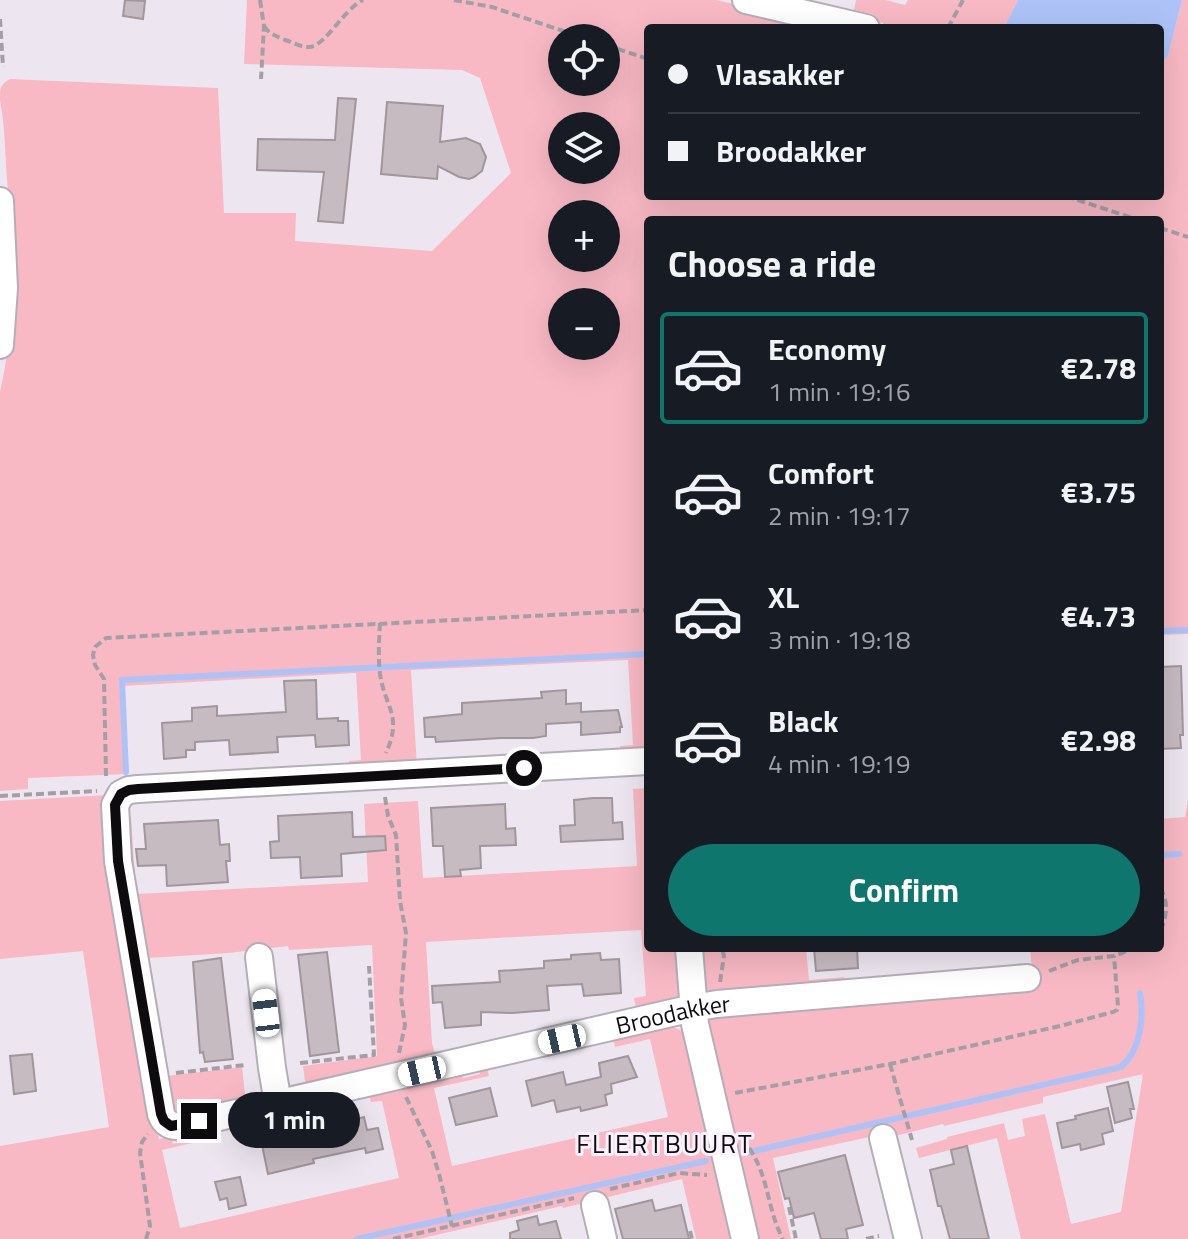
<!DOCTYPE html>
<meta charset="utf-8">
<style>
:root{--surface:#171b24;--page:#242831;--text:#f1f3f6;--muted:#9ea1a6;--line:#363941;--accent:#0f766e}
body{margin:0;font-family:"Titillium Web",sans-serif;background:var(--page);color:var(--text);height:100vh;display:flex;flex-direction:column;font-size:30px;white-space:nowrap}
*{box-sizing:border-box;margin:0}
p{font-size:26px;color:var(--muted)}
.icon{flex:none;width:44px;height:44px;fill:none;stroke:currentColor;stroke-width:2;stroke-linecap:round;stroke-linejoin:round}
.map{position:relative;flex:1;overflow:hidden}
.panel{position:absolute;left:644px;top:216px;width:520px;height:736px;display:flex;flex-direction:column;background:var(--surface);border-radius:8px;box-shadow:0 8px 32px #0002}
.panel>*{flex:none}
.banner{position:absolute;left:644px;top:24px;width:520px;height:176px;border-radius:8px;box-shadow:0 8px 32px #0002;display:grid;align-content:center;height:176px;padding:0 24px;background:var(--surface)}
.buttons{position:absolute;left:548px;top:24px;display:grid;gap:16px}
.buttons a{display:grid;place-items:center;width:72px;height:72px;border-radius:50%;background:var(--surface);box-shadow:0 8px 32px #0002;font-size:40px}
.end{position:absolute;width:36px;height:36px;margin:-18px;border:10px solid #0d0b0e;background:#fff;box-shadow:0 0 0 4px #fff}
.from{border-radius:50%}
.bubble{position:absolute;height:56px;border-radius:28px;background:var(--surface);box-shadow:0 8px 32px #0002;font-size:26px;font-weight:700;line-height:56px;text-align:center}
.car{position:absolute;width:24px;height:48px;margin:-24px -12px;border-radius:10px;box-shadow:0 0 6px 2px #0007;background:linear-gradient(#fff 24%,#345 0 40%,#fff 0 76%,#345 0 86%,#fff 0)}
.banner b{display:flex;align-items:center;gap:28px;height:76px;font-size:30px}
.banner b+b{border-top:2px solid var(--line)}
.banner i{width:20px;height:20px;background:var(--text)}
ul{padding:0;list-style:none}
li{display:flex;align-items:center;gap:24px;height:112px;margin:0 16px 12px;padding:0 8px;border:4px solid transparent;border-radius:8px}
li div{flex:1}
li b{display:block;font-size:30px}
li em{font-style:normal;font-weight:700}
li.active{border-color:var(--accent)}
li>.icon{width:72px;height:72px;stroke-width:1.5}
h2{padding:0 24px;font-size:36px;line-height:96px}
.primary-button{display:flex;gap:16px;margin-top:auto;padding:16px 24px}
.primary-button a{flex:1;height:92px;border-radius:48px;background:var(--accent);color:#fff;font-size:32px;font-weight:700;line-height:92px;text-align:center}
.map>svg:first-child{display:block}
</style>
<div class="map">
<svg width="1188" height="1239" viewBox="0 0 1188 1239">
<rect width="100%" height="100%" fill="#ede6f0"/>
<g fill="#f8b9c4" fill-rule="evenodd">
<path d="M247,0H716L837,28H648V196H1160V65L1168,56L1182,0H1188V634L1160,635V220H648V752L620,754V746L633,745L628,660L411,670L417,766L350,769L349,761L361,760L356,673L123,686L127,774L28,778V789L0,791V392C16,322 13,251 7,179C5,153 5,125 0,100C0,89 0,84 10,79L218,88L224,213H296L295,241L432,251L511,173L480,78L462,70L244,64ZM562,38H606V82H562ZM562,126H606V170H562ZM562,214H606V258H562ZM562,302H606V346H562Z"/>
<polygon points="856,0 885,0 905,5 908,0 1018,0 1006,24 1006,28 882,28 883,23 871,20 873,14 854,10"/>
<polygon points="648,788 648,948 681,948 681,995 678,1000 637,1013 634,998 646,996 641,930 426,942 432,1043 436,1059 306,1089 303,1066 377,1056 372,945 289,950 288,946 229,953 147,958 167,1076 242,1067 246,1102 174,1118 121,817 131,817 136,894 368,882 364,804 418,801 423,878 637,866 633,789"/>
<polygon points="109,795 113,864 159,1139 171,1137 173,1144 190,1140 189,1132 215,1126 218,1137 162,1150 180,1228 399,1178 382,1101 371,1102 368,1091 461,1071 463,1078 480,1074 479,1066 486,1065 489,1076 434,1088 452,1166 668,1117 650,1039 615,1047 613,1036 671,1026 680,1030 686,1036 736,1239 696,1239 682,1179 563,1208 562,1206 419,1239 0,1239 0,1146 109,1127 83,951 0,959 0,801"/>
<polygon points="1188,800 1188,1239 1021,1239 997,1138 919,1158 916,1148 947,1139 947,1137 1004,1123 1008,1140 1025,1136 1022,1119 1045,1114 1071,1224 1121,1212 1143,1074 1043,1097 1043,1103 944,1126 943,1124 891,1137 874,1136 773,1158 791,1239 753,1239 707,1023 713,1015 1033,983 1030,948 1160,948 1160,819 1185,817"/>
<polygon points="697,948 806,948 809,980 844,977 845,979 824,981 825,989 706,994"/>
</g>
<polygon fill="#adc3f7" points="1018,0 1182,0 1168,56 1160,65 1160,28 1006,28 1006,24"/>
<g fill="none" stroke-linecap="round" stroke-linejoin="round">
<g stroke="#adc3f7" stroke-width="6">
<polyline points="1160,631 1188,630"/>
<polyline points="126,772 122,680 648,654"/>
<polyline points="1160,855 1179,854"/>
<path d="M745,1153L1121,1067C1141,1050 1144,1017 1140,993"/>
<polyline points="357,1239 706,1161"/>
</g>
</g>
<g fill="#c7bbc2" stroke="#a1969c" stroke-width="2">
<polygon points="125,0 145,1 143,19 123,16"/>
<polygon points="338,98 356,99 343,223 318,221 324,172 257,170 258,139 335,140"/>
<polygon points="387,102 443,106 440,142 466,138 480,144 486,157 482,171 474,177 469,179 459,177 438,166 437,179 381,174"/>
<polygon points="1181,666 1183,735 1180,735 1181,748 1160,749 1160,667"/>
<polygon points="316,680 317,719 338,718 338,721 348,721 349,745 316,747 315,735 277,737 278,752 230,755 229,740 195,742 195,750 186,750 186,757 164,759 162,723 192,721 192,708 217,706 217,716 286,712 284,681"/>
<polygon points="566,690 566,704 581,703 581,712 618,710 622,727 620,727 620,732 581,735 581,722 546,724 546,736 533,738 501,738 436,742 435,737 425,737 424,718 462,714 462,703 542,698 541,692"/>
<polygon points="593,798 612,798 613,823 622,822 623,839 561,842 560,826 575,825 574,800"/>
<polygon points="505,804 506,829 515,828 516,845 480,846 481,868 460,870 461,876 445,877 443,846 433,846 431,808"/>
<polygon points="352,812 353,837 385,836 386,850 341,854 342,876 301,878 300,857 271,858 270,842 279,841 278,816"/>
<polygon points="218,820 220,845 229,844 230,861 226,861 228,882 167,886 166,865 138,866 136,849 146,849 144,824"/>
<polygon points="814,948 857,948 858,968 816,971"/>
<polygon points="327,952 339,1052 310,1056 298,955"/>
<polygon points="600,953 601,960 619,959 621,993 584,996 582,984 547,986 549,1010 512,1013 481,1012 481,1025 445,1028 442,1002 433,1003 432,986 500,982 499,971 544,968 544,961 571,959 571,955"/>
<polygon points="221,958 233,1059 205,1062 203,1052 200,1053 193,962"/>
<polygon points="32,1054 36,1091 14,1094 10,1056"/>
<polygon points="628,1056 637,1077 611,1084 612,1093 605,1095 607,1105 581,1111 580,1107 557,1112 554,1100 532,1106 526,1081 563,1072 566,1085 601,1077 599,1063"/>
<polygon points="1128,1082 1134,1109 1130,1109 1132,1118 1115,1123 1107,1087"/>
<polygon points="490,1088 497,1116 456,1125 449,1098"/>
<polygon points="1108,1108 1113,1131 1102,1134 1104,1144 1081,1150 1080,1144 1062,1148 1057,1123 1076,1119 1075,1116"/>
<polygon points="364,1117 367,1130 378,1128 383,1149 366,1153 365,1148 313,1159 314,1163 268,1174 261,1140 283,1136 285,1145 332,1134 330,1126"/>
<polygon points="967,1146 981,1206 989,1239 950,1239 941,1206 938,1206 933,1183 930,1170 954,1164 951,1150"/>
<polygon points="845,1155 863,1225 846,1229 848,1239 821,1239 814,1213 794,1218 789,1198 785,1199 778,1172"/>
<polygon points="240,1177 246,1205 229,1209 227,1198 220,1200 215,1182"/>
<polygon points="652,1200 655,1211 681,1205 689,1239 623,1239 615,1209"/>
<polygon points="537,1216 539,1225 556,1221 561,1239 510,1239 510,1233 519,1230 517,1221"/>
</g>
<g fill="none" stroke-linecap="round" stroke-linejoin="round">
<g stroke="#b5aeb8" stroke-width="30">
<g id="minor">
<polyline points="746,0 866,28"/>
<polyline points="0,201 4,288 0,345"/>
<path id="s1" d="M648,761L138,789L129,790L121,794L115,805L118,861L161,1114C164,1123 171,1127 180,1126L693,1008L717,1004L1027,978"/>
<polyline points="689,948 695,1024 745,1239"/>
<polyline points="259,957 272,1068 278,1103"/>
<polyline points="883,1138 908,1239"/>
<polyline points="595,1205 603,1239"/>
</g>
</g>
<g stroke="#a49fa6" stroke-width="4" stroke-dasharray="8 4" stroke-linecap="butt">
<polyline points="260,0 264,26 261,79"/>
<polyline points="454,0 492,7 584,38"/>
<polyline points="0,19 3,67"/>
<path d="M264,26C269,34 276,36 285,40C292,42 302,48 310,47C327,44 343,10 363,0"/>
<polyline points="948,28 963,0"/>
<polyline points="606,45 648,59"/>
<polyline points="1066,196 1138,220"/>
<polyline points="1160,228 1188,237"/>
<path d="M380,623C379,640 378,657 380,674C385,708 403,715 386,753"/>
<polyline points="106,776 104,679 95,665 93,655 95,647 106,638 648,610"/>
<polyline points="0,796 97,791"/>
<polyline points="385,797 388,816 396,835 400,901 406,933 401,998 405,1025 399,1053"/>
<path d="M1160,888C1169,901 1167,917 1160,931"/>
<polyline points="1049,971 1078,960 1114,956 1135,948"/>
<polyline points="720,982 724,956 722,948"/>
<polyline points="300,1063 374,1055 369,966"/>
<polyline points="890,1064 912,1140"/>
<polyline points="176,1073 245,1065"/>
<polyline points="735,1093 890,1064 1060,1026 1113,1012 1117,1010 1118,1006 1114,956"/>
<polyline points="406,1097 432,1151 439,1174 452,1226"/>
<path d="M749,1148C769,1176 767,1210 783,1239"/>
<polyline points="610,1189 679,1173 707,1175"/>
<polyline points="789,1207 796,1239"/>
<polyline points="690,1231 692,1239"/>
<polyline points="146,1239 150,1226 140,1153 142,1142 148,1134"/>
<polyline points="393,1239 574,1198"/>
<polyline points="866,1239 879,1236"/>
</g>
<use href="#minor" stroke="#fff" stroke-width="26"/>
</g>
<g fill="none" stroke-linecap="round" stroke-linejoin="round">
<polyline stroke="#0d0b0e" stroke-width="10" points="199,1121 171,1126 164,1121 161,1114 118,861 115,805 121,794 129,790 138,789 524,768"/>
</g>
<g text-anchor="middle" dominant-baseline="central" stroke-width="6" stroke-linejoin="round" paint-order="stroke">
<g font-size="24" fill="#0d0b0e" stroke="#faf3fd">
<text stroke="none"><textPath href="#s1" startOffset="1384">Broodakker</textPath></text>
</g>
<g font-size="26" letter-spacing="2" fill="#0d0b0e" stroke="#faf3fd">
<text x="665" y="1143">FLIERTBUURT</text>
</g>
</g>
</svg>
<div class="buttons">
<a><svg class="icon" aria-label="locate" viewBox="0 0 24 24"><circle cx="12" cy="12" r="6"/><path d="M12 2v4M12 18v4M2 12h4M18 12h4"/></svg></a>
<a><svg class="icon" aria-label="layers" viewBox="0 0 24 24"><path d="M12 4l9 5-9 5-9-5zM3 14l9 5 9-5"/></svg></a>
<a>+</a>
<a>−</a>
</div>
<i class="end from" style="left:524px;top:768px"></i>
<i class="end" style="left:199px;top:1121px"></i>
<div class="bubble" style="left:228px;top:1092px;width:132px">1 min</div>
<i class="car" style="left:266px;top:1013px;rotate:353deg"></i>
<i class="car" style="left:562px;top:1039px;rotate:257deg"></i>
<i class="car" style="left:422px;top:1071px;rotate:257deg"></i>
<div class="banner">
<b><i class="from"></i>Vlasakker</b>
<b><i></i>Broodakker</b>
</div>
<section class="panel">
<h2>Choose a ride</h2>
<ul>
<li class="active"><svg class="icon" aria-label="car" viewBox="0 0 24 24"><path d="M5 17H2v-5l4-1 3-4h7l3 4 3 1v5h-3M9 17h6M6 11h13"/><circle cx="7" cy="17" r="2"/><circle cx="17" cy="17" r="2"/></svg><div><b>Economy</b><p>1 min · 19:16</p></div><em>€2.78</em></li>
<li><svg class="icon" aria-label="car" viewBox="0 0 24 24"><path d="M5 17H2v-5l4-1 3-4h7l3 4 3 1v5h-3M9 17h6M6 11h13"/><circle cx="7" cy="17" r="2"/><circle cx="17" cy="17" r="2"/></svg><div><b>Comfort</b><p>2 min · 19:17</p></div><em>€3.75</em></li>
<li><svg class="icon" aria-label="car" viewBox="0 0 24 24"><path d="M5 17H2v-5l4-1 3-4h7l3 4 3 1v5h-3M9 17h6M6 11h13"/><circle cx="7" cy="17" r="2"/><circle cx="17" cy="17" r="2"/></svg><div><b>XL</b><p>3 min · 19:18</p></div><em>€4.73</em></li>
<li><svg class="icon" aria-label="car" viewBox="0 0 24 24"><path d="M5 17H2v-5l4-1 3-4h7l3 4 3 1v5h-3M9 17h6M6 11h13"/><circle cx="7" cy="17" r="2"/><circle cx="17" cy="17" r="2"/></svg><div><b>Black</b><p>4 min · 19:19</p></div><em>€2.98</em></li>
</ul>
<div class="primary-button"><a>Confirm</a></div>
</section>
</div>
